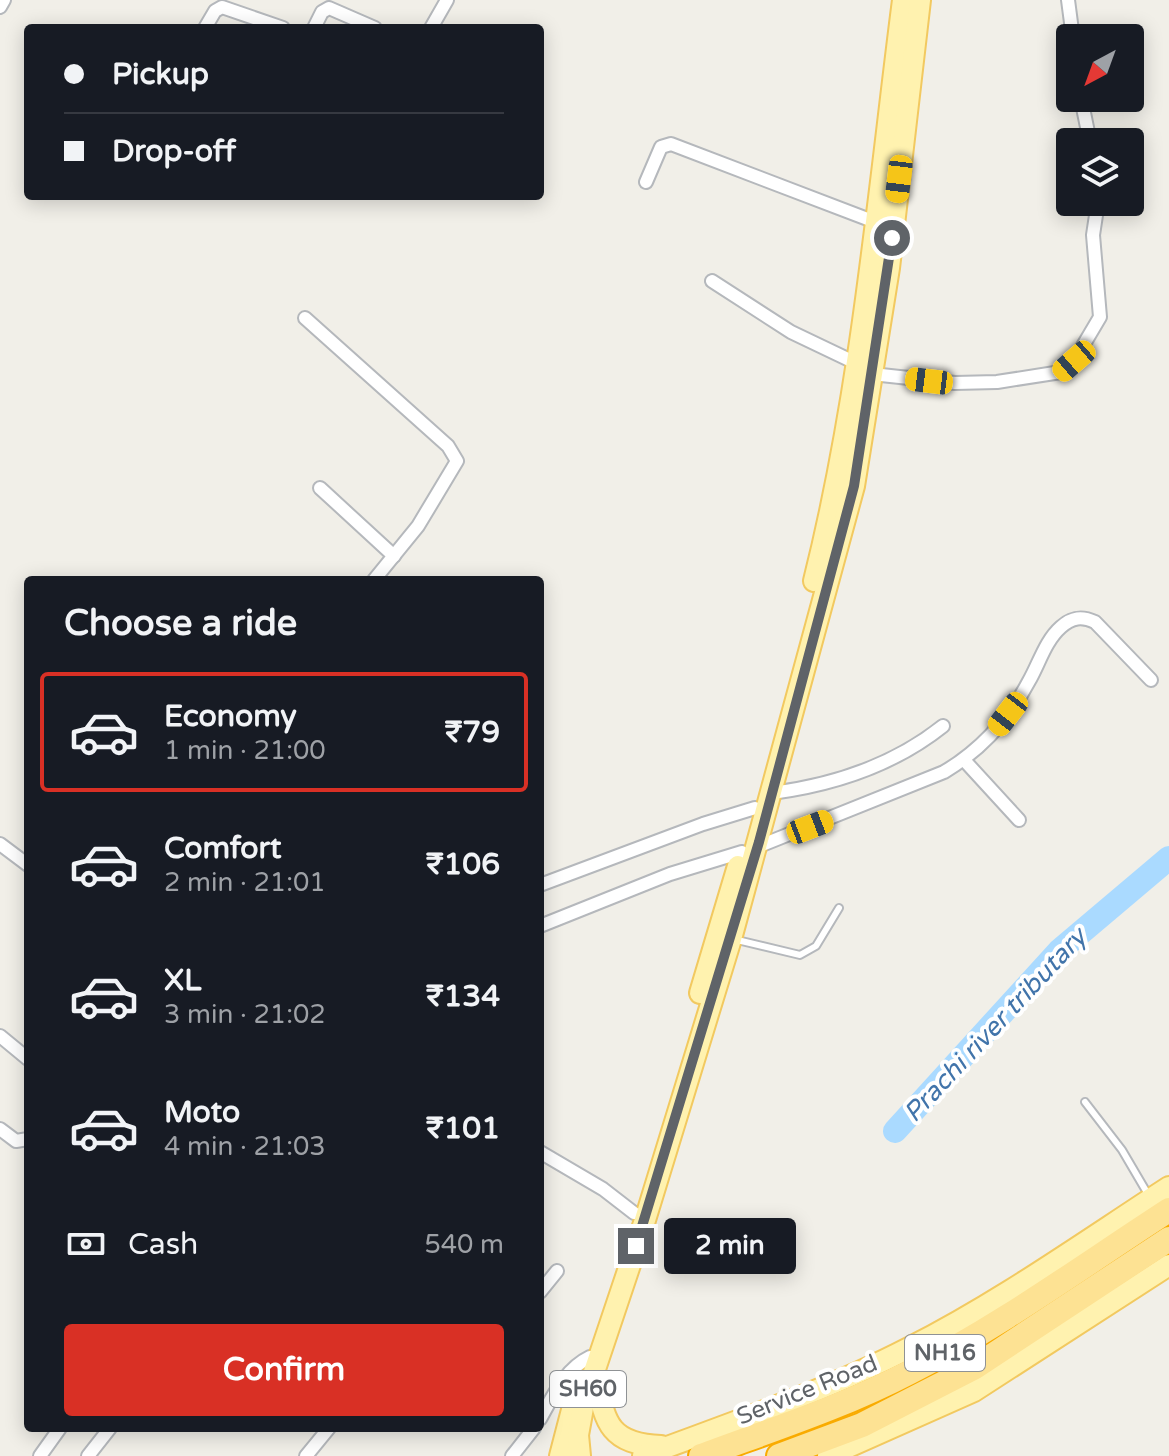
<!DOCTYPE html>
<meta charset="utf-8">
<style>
:root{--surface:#171b24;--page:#20242c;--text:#f1f3f6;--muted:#9ea1a6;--line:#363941;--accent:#d93025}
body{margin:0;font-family:"Varela Round",sans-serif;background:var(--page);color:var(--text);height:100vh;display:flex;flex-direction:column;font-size:30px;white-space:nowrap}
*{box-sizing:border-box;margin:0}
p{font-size:26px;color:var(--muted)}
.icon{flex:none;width:44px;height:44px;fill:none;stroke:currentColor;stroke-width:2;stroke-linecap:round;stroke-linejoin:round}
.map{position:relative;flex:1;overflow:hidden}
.sheet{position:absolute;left:24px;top:576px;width:520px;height:856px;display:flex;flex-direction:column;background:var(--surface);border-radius:8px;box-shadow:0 4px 20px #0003}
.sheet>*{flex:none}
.top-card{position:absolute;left:24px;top:24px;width:520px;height:176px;border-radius:8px;box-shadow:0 4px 20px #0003;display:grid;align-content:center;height:176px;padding:0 40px;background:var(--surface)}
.needle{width:52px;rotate:221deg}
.fabs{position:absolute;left:1056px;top:24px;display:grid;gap:16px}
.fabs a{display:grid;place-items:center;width:88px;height:88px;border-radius:8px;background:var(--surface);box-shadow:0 4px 20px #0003;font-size:40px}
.end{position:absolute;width:36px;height:36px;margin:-18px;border:10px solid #5f6368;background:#fff;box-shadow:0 0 0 4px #fff}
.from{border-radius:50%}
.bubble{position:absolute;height:56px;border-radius:8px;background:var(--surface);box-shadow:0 4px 20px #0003;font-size:26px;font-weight:700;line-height:56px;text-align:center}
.car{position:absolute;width:24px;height:48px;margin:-24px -12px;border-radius:10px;box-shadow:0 0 6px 2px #0007;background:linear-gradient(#f5c518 24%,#345 0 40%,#f5c518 0 76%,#345 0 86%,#f5c518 0)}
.top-card b{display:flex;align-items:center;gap:28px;height:76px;font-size:30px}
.top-card b+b{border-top:2px solid var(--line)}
.top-card i{width:20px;height:20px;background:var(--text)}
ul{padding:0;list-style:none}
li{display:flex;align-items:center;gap:24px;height:120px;margin:0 16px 12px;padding:0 24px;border:4px solid transparent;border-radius:8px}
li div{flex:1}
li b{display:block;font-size:30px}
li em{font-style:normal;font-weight:700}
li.on{border-color:var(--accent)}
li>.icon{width:72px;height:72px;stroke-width:1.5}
h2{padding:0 40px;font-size:36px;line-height:96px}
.pay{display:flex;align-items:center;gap:20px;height:88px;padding:0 40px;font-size:30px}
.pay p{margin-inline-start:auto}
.button{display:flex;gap:16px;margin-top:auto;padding:16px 40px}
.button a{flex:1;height:92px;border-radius:8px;background:var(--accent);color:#fff;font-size:32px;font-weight:700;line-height:92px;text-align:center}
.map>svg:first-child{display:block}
</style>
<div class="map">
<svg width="1169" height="1456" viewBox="0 0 1169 1456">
<rect width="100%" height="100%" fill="#f1efe8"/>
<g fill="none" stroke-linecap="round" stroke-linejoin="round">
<polyline stroke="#aadaff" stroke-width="24" points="895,1131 1059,951 1169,858"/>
<g stroke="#b5b8bc" stroke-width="10">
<g id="lane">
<polyline points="733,939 800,955 816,946 839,908"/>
<polyline points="1085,1102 1122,1150 1149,1196"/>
</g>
</g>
<g stroke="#b5b8bc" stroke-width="16">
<g id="street">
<polyline points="1068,0 1073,38"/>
<polyline points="0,7 4,0"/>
<polyline points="205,28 215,11 222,7 283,28"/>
<polyline points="314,28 322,12 329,8 375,28"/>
<polyline points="431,28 447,0"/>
<polyline points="1081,98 1090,142"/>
<polyline points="646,182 661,147 671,144 878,223"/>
<polyline points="712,281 791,332 858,364"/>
<polyline points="305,318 448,446 457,461 418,526 374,580"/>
<polyline points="872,374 955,383 997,382 1061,372 1074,361 1100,317 1093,235 1098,202"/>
<polyline points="320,488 394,556"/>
<polyline points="964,760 1019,820"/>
<path d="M772,793C833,785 894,765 943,726"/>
<polyline points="0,844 28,865"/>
<path d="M757,847L944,772C981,750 1009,719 1029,681C1039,664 1045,641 1061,627C1072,617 1082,616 1095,622L1151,680"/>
<polyline points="540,885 703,824 755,808"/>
<polyline points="540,926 670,874 742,852"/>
<polyline points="0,1036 28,1059"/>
<polyline points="0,1129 16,1141 28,1139"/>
<polyline points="540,1152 603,1189 634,1213"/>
<polyline points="540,1292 557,1271"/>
<path d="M540,1419C553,1396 565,1369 590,1357"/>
<polyline points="40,1456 60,1428"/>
<polyline points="88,1456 110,1428"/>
<polyline points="306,1456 329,1428"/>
<polyline points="512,1456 534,1428"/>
</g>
</g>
<g stroke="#f2c960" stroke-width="24">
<g id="primary">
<path d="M814,581C862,389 878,195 903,0"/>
<polyline points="700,993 738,866"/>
<path d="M595,1374C605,1420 606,1444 661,1446"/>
<polyline points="560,1456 573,1406"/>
<polyline points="580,1456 578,1435 584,1402 645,1220 731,939 854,486 889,268 920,0"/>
<path d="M643,1456C731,1423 826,1391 909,1348C1000,1302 1084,1242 1169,1187"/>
<polyline points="828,1456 974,1391 1169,1265"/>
</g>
</g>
<g stroke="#f9ab00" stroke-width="28">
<g id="highway">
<path d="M701,1456C771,1430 843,1407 910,1372C1001,1326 1084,1265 1169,1210"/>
<polyline points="779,1456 862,1425 975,1367 1169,1239"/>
</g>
</g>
<use href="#lane" stroke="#fff" stroke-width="6"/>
<use href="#street" stroke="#fff" stroke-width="12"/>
<use href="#primary" stroke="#fff2af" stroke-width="20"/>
<use href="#highway" stroke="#fde293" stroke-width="24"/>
</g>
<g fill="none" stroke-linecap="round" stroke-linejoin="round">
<polyline stroke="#5f6368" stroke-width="10" points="636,1246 759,842 854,486 892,238"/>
</g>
<g text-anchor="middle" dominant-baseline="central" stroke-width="8" stroke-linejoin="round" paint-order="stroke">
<g fill="#fff" stroke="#8f9295" stroke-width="2">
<rect x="905" y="1335" width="80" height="36" rx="6"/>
<rect x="550" y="1371" width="76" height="36" rx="6"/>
</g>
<g font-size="22" font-weight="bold" fill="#5f6368">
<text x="945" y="1353">NH16</text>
<text x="588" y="1389">SH60</text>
</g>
<g font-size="24" fill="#5f6368" stroke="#fff">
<text transform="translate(807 1390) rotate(-22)">Service Road</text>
</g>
<g font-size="26" font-style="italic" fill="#4174aa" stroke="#fff">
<text transform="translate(995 1025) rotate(-47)">Prachi river tributary</text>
</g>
</g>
</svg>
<div class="fabs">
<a><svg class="needle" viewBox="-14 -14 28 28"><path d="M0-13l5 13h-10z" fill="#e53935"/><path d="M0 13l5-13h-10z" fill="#9ea1a6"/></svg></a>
<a><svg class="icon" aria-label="layers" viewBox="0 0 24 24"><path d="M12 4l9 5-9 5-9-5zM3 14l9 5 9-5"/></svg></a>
</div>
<i class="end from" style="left:892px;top:238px"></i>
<i class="end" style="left:636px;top:1246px"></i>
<div class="bubble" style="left:664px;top:1218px;width:132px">2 min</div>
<i class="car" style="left:899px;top:179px;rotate:187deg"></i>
<i class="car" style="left:1074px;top:361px;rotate:229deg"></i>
<i class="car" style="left:929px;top:381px;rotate:277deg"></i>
<i class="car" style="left:1008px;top:714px;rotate:218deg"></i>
<i class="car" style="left:810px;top:827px;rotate:69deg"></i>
<div class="top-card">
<b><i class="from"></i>Pickup</b>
<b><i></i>Drop-off</b>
</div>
<section class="sheet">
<h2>Choose a ride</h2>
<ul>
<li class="on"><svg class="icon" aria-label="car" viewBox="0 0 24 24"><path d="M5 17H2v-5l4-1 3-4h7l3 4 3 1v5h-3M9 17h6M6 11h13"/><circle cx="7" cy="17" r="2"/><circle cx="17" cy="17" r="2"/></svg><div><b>Economy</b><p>1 min · 21:00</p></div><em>₹79</em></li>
<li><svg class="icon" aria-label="car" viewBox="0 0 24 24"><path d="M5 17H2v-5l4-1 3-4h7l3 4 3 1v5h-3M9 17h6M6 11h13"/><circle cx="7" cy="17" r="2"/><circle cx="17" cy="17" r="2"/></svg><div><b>Comfort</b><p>2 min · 21:01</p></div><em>₹106</em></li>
<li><svg class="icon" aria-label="car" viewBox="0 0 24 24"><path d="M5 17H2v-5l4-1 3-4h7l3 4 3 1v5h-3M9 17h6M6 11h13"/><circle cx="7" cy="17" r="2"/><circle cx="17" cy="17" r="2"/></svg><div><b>XL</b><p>3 min · 21:02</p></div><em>₹134</em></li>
<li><svg class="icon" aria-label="car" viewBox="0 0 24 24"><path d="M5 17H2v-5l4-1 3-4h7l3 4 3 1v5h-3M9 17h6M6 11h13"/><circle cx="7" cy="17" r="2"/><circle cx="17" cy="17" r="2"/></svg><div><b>Moto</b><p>4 min · 21:03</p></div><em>₹101</em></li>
</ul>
<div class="pay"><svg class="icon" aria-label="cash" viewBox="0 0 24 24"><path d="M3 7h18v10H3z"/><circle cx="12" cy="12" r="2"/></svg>Cash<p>540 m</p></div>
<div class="button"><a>Confirm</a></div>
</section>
</div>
